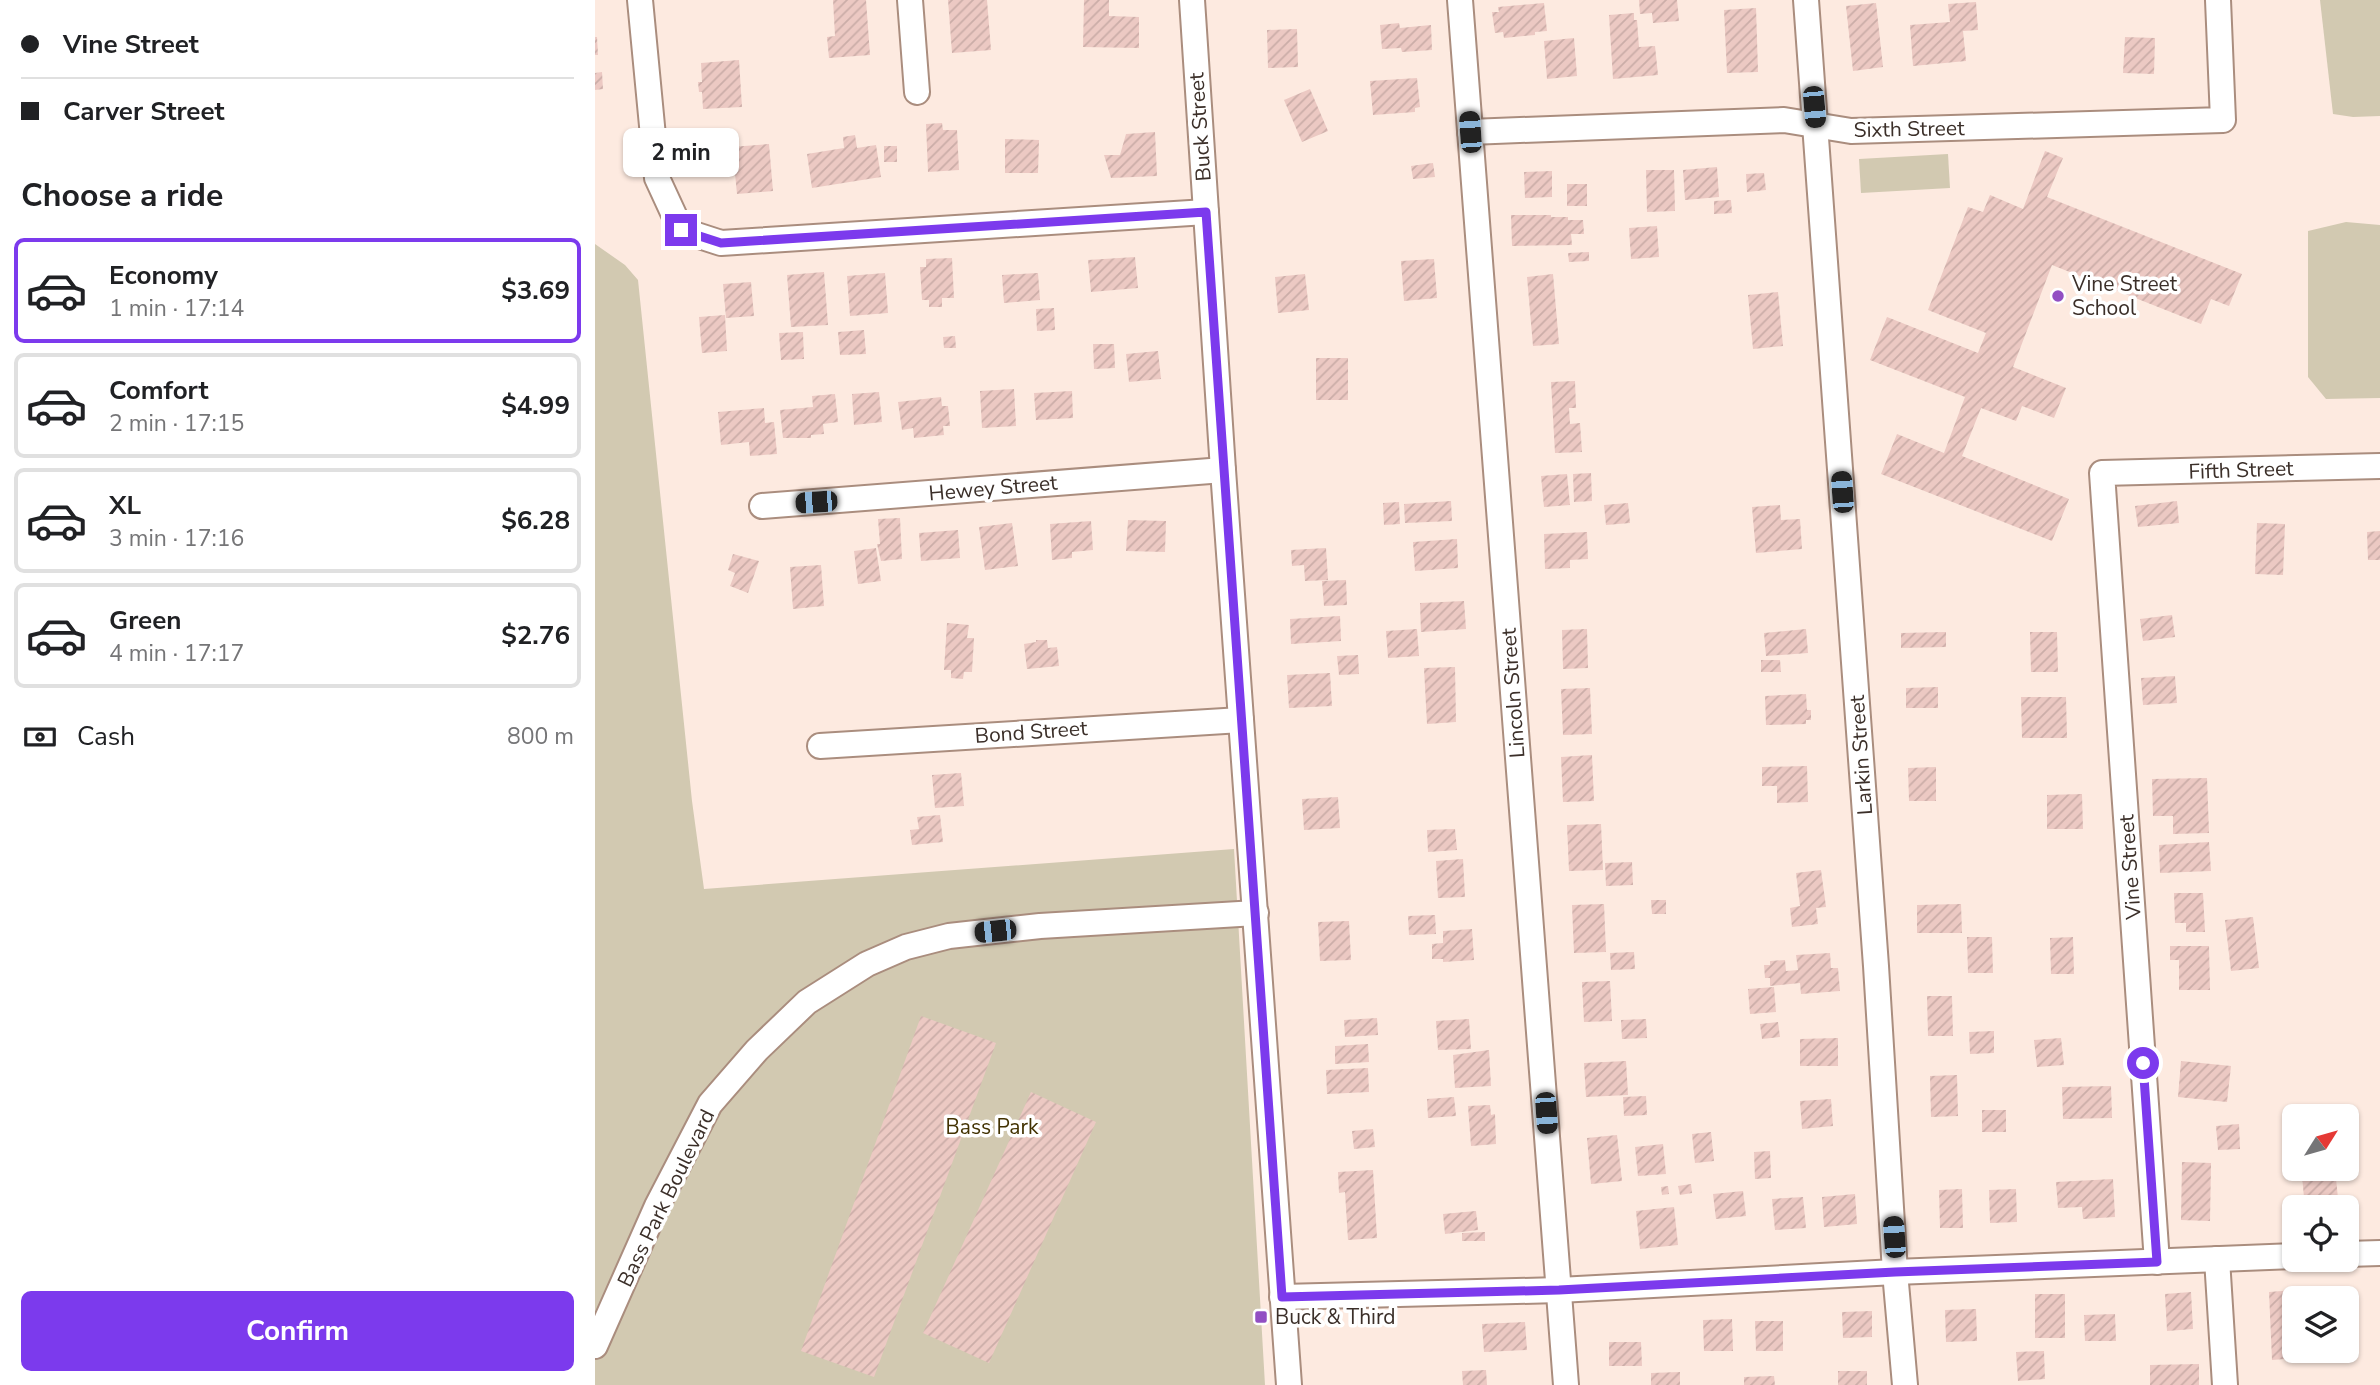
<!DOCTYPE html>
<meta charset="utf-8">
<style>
:root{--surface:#fff;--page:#f6f6f6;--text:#202124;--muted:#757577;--line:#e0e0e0;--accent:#7c3aed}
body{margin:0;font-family:"Nunito Sans",sans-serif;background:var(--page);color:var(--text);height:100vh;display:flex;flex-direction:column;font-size:26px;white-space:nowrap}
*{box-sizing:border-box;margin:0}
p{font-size:23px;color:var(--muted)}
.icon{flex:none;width:38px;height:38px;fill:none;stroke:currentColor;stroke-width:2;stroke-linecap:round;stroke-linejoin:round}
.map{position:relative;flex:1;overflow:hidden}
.side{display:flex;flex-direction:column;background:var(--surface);width:595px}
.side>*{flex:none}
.guide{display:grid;align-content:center;height:154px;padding:0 21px;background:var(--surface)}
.needle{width:46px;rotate:53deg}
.buttons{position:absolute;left:1687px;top:1104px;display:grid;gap:14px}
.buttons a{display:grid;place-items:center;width:77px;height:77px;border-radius:10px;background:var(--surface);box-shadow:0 2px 5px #0004;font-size:35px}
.end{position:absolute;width:32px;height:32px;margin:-16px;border:9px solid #7c3aed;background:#fff;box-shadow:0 0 0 4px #fff}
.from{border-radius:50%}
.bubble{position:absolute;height:49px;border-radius:10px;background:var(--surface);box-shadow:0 2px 5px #0004;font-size:23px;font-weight:700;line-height:49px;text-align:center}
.car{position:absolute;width:21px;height:42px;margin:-21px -10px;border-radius:9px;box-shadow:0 0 5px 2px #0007;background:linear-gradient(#222 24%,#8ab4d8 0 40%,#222 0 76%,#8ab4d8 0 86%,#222 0)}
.guide b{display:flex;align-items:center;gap:24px;height:66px;font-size:26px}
.guide b+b{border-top:2px solid var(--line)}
.guide i{width:18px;height:18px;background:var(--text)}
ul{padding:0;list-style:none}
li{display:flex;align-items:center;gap:21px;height:105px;margin:0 14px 10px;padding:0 7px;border:4px solid var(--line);border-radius:10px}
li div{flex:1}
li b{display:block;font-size:26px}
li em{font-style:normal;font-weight:700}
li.on{border-color:var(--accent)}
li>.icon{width:63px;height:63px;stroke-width:1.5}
h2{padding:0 21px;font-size:32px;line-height:84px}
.pay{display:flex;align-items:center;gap:18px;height:77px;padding:0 21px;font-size:26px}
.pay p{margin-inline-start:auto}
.action{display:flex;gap:14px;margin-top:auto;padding:14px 21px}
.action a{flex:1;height:80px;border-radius:10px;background:var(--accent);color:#fff;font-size:28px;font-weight:700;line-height:80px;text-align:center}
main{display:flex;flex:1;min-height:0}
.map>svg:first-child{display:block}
</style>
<main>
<section class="side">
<div class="guide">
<b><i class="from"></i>Vine Street</b>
<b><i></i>Carver Street</b>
</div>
<h2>Choose a ride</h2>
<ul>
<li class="on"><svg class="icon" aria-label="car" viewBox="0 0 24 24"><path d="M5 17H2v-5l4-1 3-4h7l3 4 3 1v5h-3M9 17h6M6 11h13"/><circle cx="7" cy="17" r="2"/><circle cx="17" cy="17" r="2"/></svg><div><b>Economy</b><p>1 min · 17:14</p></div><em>$3.69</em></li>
<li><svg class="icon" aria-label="car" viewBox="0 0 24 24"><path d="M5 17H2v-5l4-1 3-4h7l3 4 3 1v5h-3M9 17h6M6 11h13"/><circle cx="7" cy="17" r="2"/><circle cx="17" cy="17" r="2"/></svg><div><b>Comfort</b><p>2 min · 17:15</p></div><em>$4.99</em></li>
<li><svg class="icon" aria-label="car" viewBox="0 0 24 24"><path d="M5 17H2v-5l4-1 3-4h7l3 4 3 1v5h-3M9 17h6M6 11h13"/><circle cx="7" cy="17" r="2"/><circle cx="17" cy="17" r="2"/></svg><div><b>XL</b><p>3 min · 17:16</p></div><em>$6.28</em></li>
<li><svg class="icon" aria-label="car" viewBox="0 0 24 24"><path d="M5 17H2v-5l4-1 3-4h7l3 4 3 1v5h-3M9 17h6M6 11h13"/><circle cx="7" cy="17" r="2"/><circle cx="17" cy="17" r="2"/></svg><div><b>Green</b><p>4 min · 17:17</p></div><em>$2.76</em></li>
</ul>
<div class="pay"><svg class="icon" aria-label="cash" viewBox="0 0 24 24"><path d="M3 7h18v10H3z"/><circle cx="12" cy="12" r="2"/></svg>Cash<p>800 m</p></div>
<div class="action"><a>Confirm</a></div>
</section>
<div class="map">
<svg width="1785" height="1385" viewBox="0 0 1785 1385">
<defs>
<pattern id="building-hatch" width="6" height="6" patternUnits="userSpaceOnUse" patternTransform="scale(1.75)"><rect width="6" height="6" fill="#ecc9c3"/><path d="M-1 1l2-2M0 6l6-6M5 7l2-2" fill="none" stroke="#cbada8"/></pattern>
</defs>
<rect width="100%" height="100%" fill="#fdeae0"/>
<g fill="#d2c9b1">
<polygon points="1725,0 1785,0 1785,116 1758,117 1738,114"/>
<polygon points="1353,154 1355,188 1266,193 1264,159"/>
<polygon points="1751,222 1785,225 1785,398 1731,399 1713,377 1713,231"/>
<polygon points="0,244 30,265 43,280 97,801 109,889 639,849 670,1385 0,1385"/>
</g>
<g fill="url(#building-hatch)">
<polygon points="238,0 271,0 275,55 234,58 232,37 240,36"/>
<polygon points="353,0 392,0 396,50 357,53"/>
<polygon points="489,0 514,0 514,16 544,17 544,48 488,47"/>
<polygon points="1044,0 1082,0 1084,21 1058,23 1057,13 1045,14"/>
<polygon points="1381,2 1383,30 1368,31 1371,61 1318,66 1315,25 1355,22 1353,4"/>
<polygon points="949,3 952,31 940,32 940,35 909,38 908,32 900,33 897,12 904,12 903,7"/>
<polygon points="1281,3 1288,67 1258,71 1251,6"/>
<polygon points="1161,8 1163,72 1132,73 1129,10"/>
<polygon points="1039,13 1039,20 1042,20 1044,47 1060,46 1063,75 1018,79 1014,15"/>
<polygon points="804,23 805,28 836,25 837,50 807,52 806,48 787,49 785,25"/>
<polygon points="702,29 703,67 673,68 672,30"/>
<polygon points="0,37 2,37 3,55 0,55"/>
<polygon points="1530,37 1560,38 1559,74 1528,73"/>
<polygon points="979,38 982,76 952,79 949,41"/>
<polygon points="144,60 147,107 108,109 107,92 104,92 103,82 107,82 106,63"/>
<polygon points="7,72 8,89 0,90 0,73"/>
<polygon points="822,78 825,107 820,108 820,112 778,115 775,81"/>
<polygon points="715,89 733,131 707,142 689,100"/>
<polygon points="347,123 348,130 362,130 364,170 333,172 331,124"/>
<polygon points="560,132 562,176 516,178 509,155 525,155 531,134"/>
<polygon points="260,135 262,148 281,145 286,177 217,188 212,154 249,148 248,137"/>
<polygon points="410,139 444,140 443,173 410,173"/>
<polygon points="174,144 178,191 142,194 139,163 135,163 134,153 137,153 136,147"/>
<rect x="289" y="146" width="13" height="16"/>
<polygon points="1450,151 1468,158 1452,197 1647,274 1634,306 1616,299 1606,324 1457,265 1418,367 1471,388 1459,418 1427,406 1421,421 1386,408 1367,456 1474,499 1457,541 1286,474 1302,434 1349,453 1370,397 1275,360 1292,317 1383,353 1391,333 1333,310 1373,207 1388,212 1395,195 1428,209"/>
<polygon points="838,163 840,177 818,179 816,166"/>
<polygon points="1122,167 1124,197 1090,200 1088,170"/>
<polygon points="1051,170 1079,170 1080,211 1052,212"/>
<polygon points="957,171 957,197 930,198 929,172"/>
<polygon points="1169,173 1171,190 1152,192 1151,174"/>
<rect x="972" y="184" width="20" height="22"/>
<polygon points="1136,200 1137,213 1119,214 1119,201"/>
<polygon points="916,215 956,215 956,217 973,217 973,220 988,220 989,234 976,234 977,245 917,246"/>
<polygon points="1062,226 1064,257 1036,259 1034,228"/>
<polygon points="994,252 994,261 974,262 973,253"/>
<polygon points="540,257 543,288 496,292 493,260"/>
<polygon points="357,258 359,298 347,298 347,307 334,307 334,300 327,300 325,267 331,267 331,259"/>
<polygon points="839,259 842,298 809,301 806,261"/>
<polygon points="229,272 233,325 196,327 192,275"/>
<polygon points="290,273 293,313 255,316 252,276"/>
<polygon points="443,273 445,300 409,303 407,275"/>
<polygon points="710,274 714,310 683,313 680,277"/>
<polygon points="958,274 964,344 938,346 932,277"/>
<polygon points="156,282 159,316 131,318 128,284"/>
<polygon points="1183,292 1188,346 1158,349 1153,295"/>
<polygon points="459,308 460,330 442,331 441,309"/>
<polygon points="130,315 132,351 107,353 104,317"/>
<polygon points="269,330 271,354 245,355 243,332"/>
<polygon points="208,332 209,359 186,360 184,333"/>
<polygon points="360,336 361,348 349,348 348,337"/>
<polygon points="498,344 519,344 520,368 499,369"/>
<polygon points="563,351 566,379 534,382 531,354"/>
<rect x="721" y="358" width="32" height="42"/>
<polygon points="980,381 981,408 974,408 975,424 985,423 987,452 960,453 956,382"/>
<polygon points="419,389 421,426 387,428 385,391"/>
<polygon points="477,391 478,418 441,420 439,393"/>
<polygon points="284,392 287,422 259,425 257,394"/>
<polygon points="240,394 243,422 228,424 229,434 216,435 216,438 188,438 185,410 218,407 217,396"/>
<polygon points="346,397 347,406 353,406 355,426 348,426 349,435 319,438 318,428 307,430 303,402"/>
<polygon points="169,408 170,423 179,422 182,454 155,456 154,442 126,445 123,412"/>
<polygon points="996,473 997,501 979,502 978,474"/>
<polygon points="972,474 975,505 949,507 946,476"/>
<polygon points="856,501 857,521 810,523 809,504"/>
<polygon points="1582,501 1584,523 1543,527 1540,506"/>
<polygon points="804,502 805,524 789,525 788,503"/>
<polygon points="1033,503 1035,523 1011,525 1009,505"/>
<polygon points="1185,505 1186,520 1205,519 1207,549 1161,553 1157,507"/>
<polygon points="305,518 307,559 286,561 282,544 285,544 283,519"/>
<polygon points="533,520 571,521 570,552 531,551"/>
<polygon points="496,521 498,550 477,552 477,558 457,560 455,524"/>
<polygon points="417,523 423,566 390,570 384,527"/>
<polygon points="1662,523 1690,524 1688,575 1660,574"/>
<polygon points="363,530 365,558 326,561 324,533"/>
<polygon points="1785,531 1785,560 1773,560 1772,532"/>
<polygon points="992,532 993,559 975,560 975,568 950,569 949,534"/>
<polygon points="862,539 863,568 820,571 818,542"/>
<polygon points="281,548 286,581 263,584 259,551"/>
<polygon points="731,548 733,580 710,581 709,565 697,566 696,550"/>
<polygon points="138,554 164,561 153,593 135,586 140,573 133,570"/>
<polygon points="226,565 229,606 198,609 195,567"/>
<polygon points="751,580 752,605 729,606 727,581"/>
<polygon points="869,601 871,629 826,632 825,603"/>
<polygon points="1577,615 1580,637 1548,641 1545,619"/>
<polygon points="745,616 746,641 696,644 695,619"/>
<polygon points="352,623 374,625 372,638 379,638 377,672 369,672 368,679 356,678 356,670 349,670"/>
<polygon points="822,629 824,656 793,658 791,631"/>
<polygon points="992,629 993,668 968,669 967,630"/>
<polygon points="1211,629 1213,653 1171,656 1169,633"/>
<polygon points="1351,632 1351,647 1306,648 1306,633"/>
<polygon points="1435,632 1462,632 1463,672 1436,672"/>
<polygon points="441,640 452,640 453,648 462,647 464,666 432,669 429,644 441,642"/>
<polygon points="763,655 764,674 744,675 742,656"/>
<polygon points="1166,660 1185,660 1186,672 1166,672"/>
<polygon points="860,667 861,722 832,724 829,668"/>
<polygon points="735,673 737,706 694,708 692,675"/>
<polygon points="1580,676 1582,703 1548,705 1546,678"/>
<polygon points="1343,687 1343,708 1311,708 1311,688"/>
<polygon points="995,688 997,734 968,735 966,689"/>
<polygon points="1211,694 1212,710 1216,710 1216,720 1211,720 1211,724 1171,725 1170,696"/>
<polygon points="1426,697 1471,697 1472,738 1427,738"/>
<polygon points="997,755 999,801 968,802 966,757"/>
<polygon points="1212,766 1213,802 1182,803 1182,786 1167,786 1167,767"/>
<polygon points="1341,767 1341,801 1314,801 1313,768"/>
<polygon points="366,773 369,806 340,808 337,775"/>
<polygon points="1612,778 1614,833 1578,834 1578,816 1558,816 1557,779"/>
<polygon points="1487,794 1488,829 1452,829 1452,795"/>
<polygon points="743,797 745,828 709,830 707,799"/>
<polygon points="345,815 348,842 317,845 315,830 324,829 322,817"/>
<polygon points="1006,824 1008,870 974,871 972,825"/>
<polygon points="860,829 862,850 833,852 832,830"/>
<polygon points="1614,842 1616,871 1565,873 1564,845"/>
<polygon points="868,859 870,897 843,898 841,861"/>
<polygon points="1037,862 1038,885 1011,886 1010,863"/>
<polygon points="1226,870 1231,907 1221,908 1223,924 1197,927 1195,908 1205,906 1201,873"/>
<polygon points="1579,893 1608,893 1610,932 1591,932 1591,923 1580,923"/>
<polygon points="1056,900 1071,900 1071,914 1057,914"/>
<polygon points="1009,904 1011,952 979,953 977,905"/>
<polygon points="1366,904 1367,933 1322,933 1322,905"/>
<polygon points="840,915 841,934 814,935 813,916"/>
<polygon points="1658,917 1664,968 1636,971 1630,920"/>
<polygon points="754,921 756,960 725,961 723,922"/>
<polygon points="877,929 879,960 848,962 848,959 837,959 837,944 848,943 848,931"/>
<polygon points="1372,937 1397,937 1398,973 1373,973"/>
<polygon points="1478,937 1479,974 1456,974 1455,938"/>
<polygon points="1575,946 1614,946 1615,990 1584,990 1584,960 1575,960"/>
<polygon points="1039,952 1040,969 1016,970 1015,953"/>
<polygon points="1235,953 1236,968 1243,968 1245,991 1206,994 1205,983 1175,986 1175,978 1170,978 1169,965 1175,965 1175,961 1190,960 1191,971 1203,970 1201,955"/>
<polygon points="1015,981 1017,1021 989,1022 987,982"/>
<polygon points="1179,987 1181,1012 1155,1014 1153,989"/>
<polygon points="1332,996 1357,996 1358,1036 1333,1036"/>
<polygon points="326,1016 401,1043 279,1377 206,1351"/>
<polygon points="782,1018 783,1035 750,1037 749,1020"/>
<polygon points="874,1019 876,1049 843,1050 841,1021"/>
<polygon points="1051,1019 1052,1038 1027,1039 1026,1020"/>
<polygon points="1183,1022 1185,1037 1167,1039 1165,1024"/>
<polygon points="1399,1031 1399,1053 1375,1054 1374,1032"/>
<polygon points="1243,1038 1243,1066 1205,1066 1205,1039"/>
<polygon points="1466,1038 1469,1065 1442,1067 1439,1040"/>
<polygon points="773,1044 774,1062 740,1064 740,1046"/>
<polygon points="894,1050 896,1086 860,1088 858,1055"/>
<polygon points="1031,1061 1033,1095 991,1097 989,1063"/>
<polygon points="1586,1061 1636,1066 1632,1102 1583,1097"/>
<polygon points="773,1068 774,1092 732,1094 731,1070"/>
<polygon points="1362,1075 1363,1116 1336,1117 1335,1076"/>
<polygon points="1516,1086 1517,1118 1468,1119 1467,1087"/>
<polygon points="436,1092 501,1122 394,1363 328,1333"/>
<polygon points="1051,1096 1052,1115 1029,1116 1028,1097"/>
<polygon points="859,1097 861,1116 833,1118 832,1099"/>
<polygon points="1236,1099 1238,1126 1207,1129 1205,1101"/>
<polygon points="895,1105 896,1115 900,1114 901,1144 876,1146 873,1106"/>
<rect x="1387" y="1110" width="24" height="22"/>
<polygon points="1644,1124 1645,1149 1623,1150 1621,1126"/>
<polygon points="778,1129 780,1147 759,1149 757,1131"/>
<polygon points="1116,1132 1119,1161 1100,1163 1097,1134"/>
<polygon points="1022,1135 1027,1181 996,1184 992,1138"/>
<polygon points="1068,1144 1071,1174 1043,1176 1040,1147"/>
<polygon points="1175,1151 1176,1178 1160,1179 1159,1152"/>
<polygon points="1587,1162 1616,1163 1615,1221 1586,1220"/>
<polygon points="1724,1169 1740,1169 1744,1208 1710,1208 1707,1176 1725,1175"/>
<polygon points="778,1170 782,1238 753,1240 750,1192 744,1193 743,1172"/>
<polygon points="1518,1179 1520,1217 1488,1219 1487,1207 1463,1208 1461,1182"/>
<polygon points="1096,1184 1097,1193 1085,1195 1083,1186"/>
<polygon points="1073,1186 1074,1194 1067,1195 1066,1187"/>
<polygon points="1367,1189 1368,1228 1345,1228 1344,1190"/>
<polygon points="1421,1189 1422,1222 1395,1223 1394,1190"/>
<polygon points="1148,1191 1151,1216 1121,1219 1118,1194"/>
<polygon points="1260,1194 1262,1224 1229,1227 1227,1197"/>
<polygon points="1208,1197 1211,1228 1180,1230 1177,1199"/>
<polygon points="1079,1207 1083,1245 1045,1249 1041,1211"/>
<polygon points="881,1211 883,1230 850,1234 848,1214"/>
<polygon points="890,1232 890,1241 867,1241 867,1233"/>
<polygon points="1700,1290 1699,1351 1703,1351 1704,1358 1677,1360 1674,1292"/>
<polygon points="1596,1292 1598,1329 1572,1331 1570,1294"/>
<rect x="1440" y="1294" width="30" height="44"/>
<polygon points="1381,1309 1382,1341 1351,1342 1350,1310"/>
<polygon points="1277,1311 1277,1337 1248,1338 1247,1312"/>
<polygon points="1520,1314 1521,1341 1490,1341 1489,1315"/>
<polygon points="1137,1319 1138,1351 1109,1351 1108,1320"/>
<polygon points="1160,1321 1188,1321 1188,1351 1161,1351"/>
<polygon points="930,1322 932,1350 889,1352 887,1324"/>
<polygon points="1014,1342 1046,1342 1047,1366 1014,1366"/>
<polygon points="1449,1351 1450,1379 1423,1381 1421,1352"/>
<polygon points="1604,1364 1604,1385 1555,1385 1555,1365"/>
<polygon points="891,1370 892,1385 868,1385 867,1371"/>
<rect x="1243" y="1371" width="29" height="14"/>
<polygon points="1085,1372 1085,1385 1056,1385 1056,1373"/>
<polygon points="1179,1376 1180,1385 1149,1385 1149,1377"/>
</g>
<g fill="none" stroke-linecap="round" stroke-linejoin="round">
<g stroke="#aa8d7e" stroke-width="28">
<g id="minor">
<polyline points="45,0 62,178 86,230 126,243 611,212"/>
<polyline points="315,0 322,92"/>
<polyline points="597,0 628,470 694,1385"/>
<polyline points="865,0 971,1385"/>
<polyline points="1211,0 1281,966 1300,1272 1310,1385"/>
<polyline points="875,132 1189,120 1256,131 1628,120 1623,0"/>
<polyline points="167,506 628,470"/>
<polyline points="225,746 646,720"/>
<polyline points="1752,1254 1785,1253"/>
<polyline points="1622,1259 1630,1385"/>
<polyline points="1562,1262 1507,473 1785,466"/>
<polyline points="687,1297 964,1290 1300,1272 1699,1256"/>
<polyline points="0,1346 62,1206 115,1104 162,1050 212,1002 272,964 311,947 354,936 445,926 661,913"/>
</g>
</g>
<use href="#minor" stroke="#fff" stroke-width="24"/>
</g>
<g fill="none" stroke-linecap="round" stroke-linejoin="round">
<polyline stroke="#7c3aed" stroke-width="9" points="86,230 126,243 611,212 687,1297 964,1290 1300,1272 1562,1262 1548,1063"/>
</g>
<g fill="#924fc3" stroke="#fff" stroke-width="2.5">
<circle cx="1463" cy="296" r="7"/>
<rect x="659" y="1310" width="14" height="14" rx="3.5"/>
</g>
<g text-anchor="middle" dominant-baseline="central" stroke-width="7" stroke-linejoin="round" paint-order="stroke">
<g font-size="21" fill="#3b2f29" stroke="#fff">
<text transform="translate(605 127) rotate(-94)">Buck Street</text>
<text transform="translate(1314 129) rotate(-1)">Sixth Street</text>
<text transform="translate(1646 470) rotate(-2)">Fifth Street</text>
<text transform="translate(398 488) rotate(-5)">Hewey Street</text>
<text transform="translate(918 693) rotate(-94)">Lincoln Street</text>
<text transform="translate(436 732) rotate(-4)">Bond Street</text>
<text transform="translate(1266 755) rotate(-94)">Larkin Street</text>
<text transform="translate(1535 867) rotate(-94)">Vine Street</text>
<text transform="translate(71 1198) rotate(-64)">Bass Park Boulevard</text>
</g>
<g font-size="21" fill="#3b2f29" stroke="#fff" text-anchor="start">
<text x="1477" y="284">Vine Street<tspan x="1477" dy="24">School</tspan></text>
<text x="680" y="1317">Buck &amp; Third</text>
</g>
<g font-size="21" fill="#423202" stroke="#fff">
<text x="397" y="1127">Bass Park</text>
</g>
</g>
</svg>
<div class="buttons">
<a><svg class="needle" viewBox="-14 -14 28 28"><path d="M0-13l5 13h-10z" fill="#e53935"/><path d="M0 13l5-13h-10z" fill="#757577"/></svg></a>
<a><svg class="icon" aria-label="locate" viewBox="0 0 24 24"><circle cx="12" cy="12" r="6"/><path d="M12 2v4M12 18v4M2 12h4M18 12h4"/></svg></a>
<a><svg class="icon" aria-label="layers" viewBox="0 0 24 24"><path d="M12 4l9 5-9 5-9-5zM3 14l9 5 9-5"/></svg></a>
</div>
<i class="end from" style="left:1548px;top:1063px"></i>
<i class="end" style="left:86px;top:230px"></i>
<div class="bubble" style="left:28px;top:128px;width:116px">2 min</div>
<i class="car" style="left:1219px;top:107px;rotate:175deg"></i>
<i class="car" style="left:875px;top:132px;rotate:356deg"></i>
<i class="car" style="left:1247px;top:492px;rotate:356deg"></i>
<i class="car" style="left:221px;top:502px;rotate:266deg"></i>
<i class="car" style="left:400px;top:931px;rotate:264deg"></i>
<i class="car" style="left:951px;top:1113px;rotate:176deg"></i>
<i class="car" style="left:1299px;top:1237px;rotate:356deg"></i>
</div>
</main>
